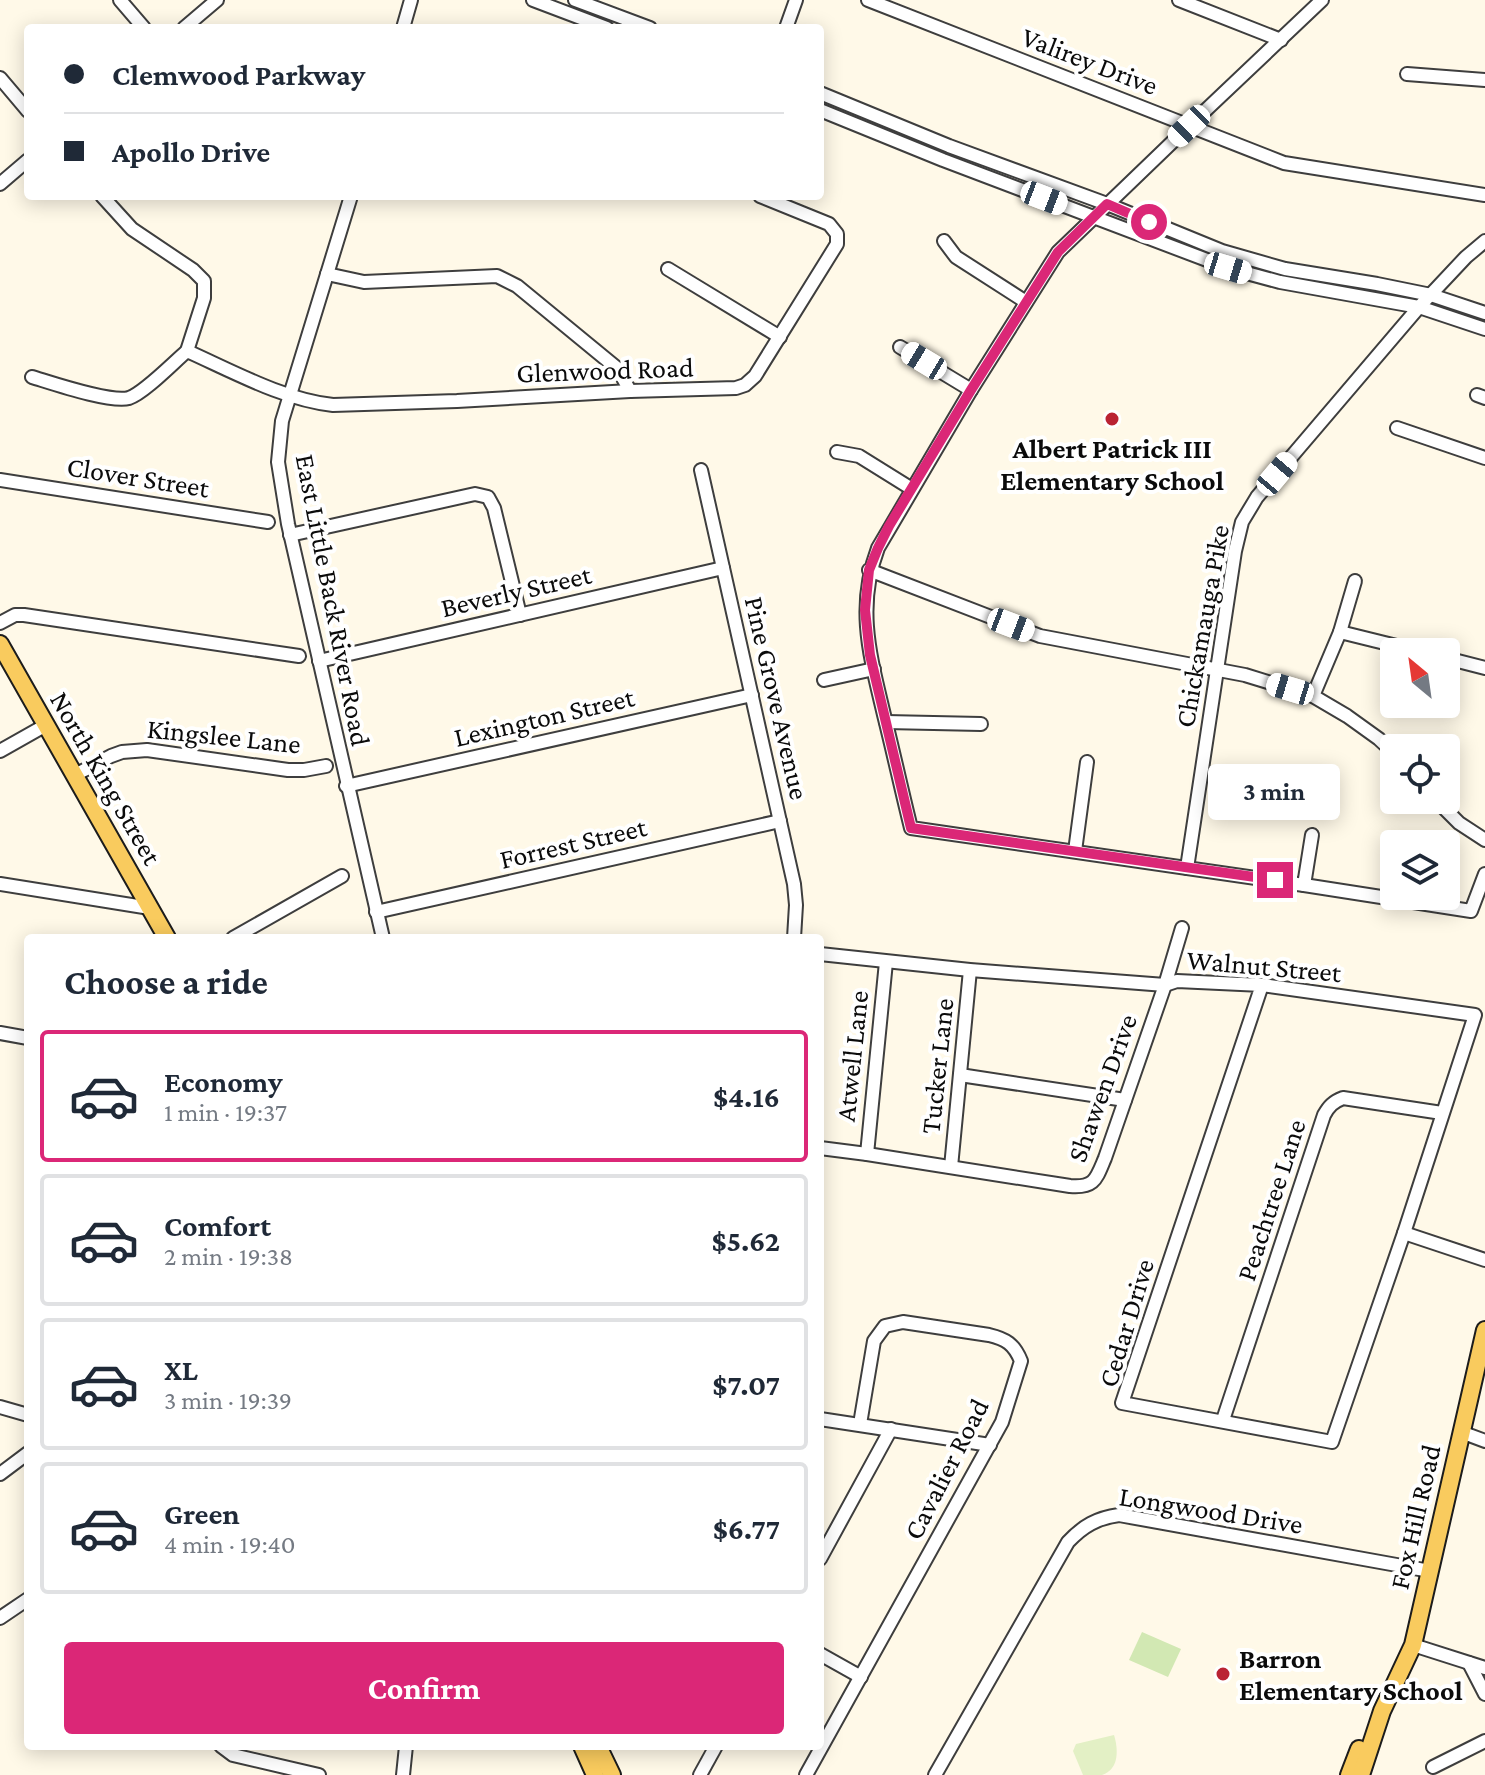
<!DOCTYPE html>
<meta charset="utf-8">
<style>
:root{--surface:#fff;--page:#f2f2f3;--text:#1f2937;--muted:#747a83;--line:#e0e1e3;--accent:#db2777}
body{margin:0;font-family:"Crimson Pro",serif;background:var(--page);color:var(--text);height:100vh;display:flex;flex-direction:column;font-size:30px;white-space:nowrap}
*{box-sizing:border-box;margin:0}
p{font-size:26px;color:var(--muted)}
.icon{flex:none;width:44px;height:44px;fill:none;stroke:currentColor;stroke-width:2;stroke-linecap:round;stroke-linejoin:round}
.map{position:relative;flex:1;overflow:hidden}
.details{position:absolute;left:24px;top:934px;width:800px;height:816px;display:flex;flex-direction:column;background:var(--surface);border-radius:8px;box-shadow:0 4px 20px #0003}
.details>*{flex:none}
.guide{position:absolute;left:24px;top:24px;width:800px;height:176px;border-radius:8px;box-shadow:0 4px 20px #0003;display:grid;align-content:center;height:176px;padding:0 40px;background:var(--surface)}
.needle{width:52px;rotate:331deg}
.controls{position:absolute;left:1380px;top:638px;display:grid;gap:16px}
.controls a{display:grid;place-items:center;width:80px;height:80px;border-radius:8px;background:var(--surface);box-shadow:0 4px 20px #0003;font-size:40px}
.end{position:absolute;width:36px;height:36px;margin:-18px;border:10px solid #db2777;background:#fff;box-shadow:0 0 0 4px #fff}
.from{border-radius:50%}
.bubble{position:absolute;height:56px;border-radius:8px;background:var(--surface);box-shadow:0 4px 20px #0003;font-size:26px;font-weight:700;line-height:56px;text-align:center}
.car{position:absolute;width:24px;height:48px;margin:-24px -12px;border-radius:10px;box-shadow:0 0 6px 2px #0007;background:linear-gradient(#fff 24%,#345 0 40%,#fff 0 76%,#345 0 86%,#fff 0)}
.guide b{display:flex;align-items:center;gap:28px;height:76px;font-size:30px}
.guide b+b{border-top:2px solid var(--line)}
.guide i{width:20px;height:20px;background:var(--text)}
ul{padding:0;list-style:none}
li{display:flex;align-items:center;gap:24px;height:132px;margin:0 16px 12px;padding:0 24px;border:4px solid var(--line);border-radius:8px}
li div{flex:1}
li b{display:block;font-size:30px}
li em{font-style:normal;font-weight:700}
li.active{border-color:var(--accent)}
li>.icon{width:72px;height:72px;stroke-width:1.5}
h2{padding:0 40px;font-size:36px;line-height:96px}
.primary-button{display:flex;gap:16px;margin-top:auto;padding:16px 40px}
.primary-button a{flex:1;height:92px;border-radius:8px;background:var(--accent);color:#fff;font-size:32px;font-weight:700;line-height:92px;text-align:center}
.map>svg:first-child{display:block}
</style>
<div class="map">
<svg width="1485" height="1775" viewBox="0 0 1485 1775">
<rect width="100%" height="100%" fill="#fff9e8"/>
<polygon fill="#d2e8b3" points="1142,1632 1181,1649 1168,1677 1129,1660"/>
<path fill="#e3f0c5" d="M1114,1735C1118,1748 1120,1769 1102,1775C1097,1775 1088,1775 1083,1775L1073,1751L1076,1744Z"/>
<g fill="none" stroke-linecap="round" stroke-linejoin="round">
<g stroke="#3e3e3e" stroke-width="16">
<g id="minor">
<polyline points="120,0 144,28"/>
<polyline points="533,0 607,28"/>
<polyline points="575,0 650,28"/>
<polyline points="868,0 1284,163 1485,195"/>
<polyline points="1179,0 1281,40"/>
<path d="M1322,0L1189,126L1058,252L971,390L878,548C855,609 871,659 885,719C894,755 902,792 911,828L1304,885L1471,911L1485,874"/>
<polyline points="184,28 217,0"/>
<polyline points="403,28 411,0"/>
<polyline points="786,28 796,0"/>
<polyline points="1407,74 1485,80"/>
<polyline points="0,78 28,111"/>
<polyline points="820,93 949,146 1107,204 1222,251 1285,269 1377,284 1431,295 1485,313"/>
<polyline points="820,110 943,160 1228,268 1280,282 1419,307 1485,329"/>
<polyline points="0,184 28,160"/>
<polyline points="102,196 132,229 193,270 204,281 204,298 187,351"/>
<polyline points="351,196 282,421 278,462 288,524 383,938"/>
<polyline points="944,241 956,257 1026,302"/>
<polyline points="668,269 780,337"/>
<polyline points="327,274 364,282 497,276 517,286 618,369 630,391"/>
<polyline points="900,347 971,390"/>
<path d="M32,377C52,383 110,403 129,398C144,393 173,363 187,351C232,371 284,400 333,405L457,401L630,391L736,388L745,385L755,376L837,244V234L829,224L760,196"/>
<polyline points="1477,395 1485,398"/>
<polyline points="1397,428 1485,458"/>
<polyline points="837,452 859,456 912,489"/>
<polyline points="701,470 794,884 796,905 794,938"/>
<polyline points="0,480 268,522"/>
<polyline points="290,535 475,494 488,497 494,508 520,615"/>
<polyline points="869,570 1040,636 1245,675 1313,696 1347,716 1379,739 1394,753"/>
<polyline points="0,623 15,615 24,615 299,656"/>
<polyline points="1340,632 1421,652"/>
<polyline points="1446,658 1485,668"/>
<polyline points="319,661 723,568"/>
<polyline points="824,680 874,669"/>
<polyline points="1313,696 1340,632 1355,581"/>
<polyline points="886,722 981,724"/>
<polyline points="0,751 46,725"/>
<polyline points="75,775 111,756 122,752 147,750 288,770 304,770 326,766"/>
<polyline points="346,786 752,695"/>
<polyline points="1436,800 1459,823 1485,840"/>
<polyline points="1075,851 1087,762"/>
<polyline points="1187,868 1235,551 1242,522 1257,497 1419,307 1466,257 1485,241"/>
<polyline points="0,884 150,908"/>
<polyline points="1304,885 1312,835"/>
<polyline points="376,912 780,821"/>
<polyline points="233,938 342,876"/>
<polyline points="820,954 970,970 1165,985 1177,981 1262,985 1475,1015 1404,1233 1332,1442 1122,1403 1262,985"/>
<polyline points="0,1033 28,1038"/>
<polyline points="960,1075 1125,1100"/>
<path d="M820,1148L867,1154L1070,1186C1095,1188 1096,1179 1105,1158L1165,985L1182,928"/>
<polyline points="867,1154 886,962"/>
<polyline points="951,1167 970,970"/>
<polyline points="1404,1233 1485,1260"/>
<polyline points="0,1407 28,1415"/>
<polyline points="820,1419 990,1445"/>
<path d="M1223,1420L1324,1115C1329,1106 1333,1102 1343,1098L1442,1113"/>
<polyline points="1461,1432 1485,1441"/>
<polyline points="0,1474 28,1453"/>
<polyline points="820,1559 891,1429"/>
<polyline points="0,1618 28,1599"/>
<polyline points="1413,1645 1485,1668"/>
<polyline points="820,1654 861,1677"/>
<polyline points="1469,1663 1485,1694"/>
<polyline points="221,1746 233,1755 319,1775"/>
<polyline points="1433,1767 1485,1741"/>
<polyline points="403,1775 406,1746"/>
<polyline points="700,1775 716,1746"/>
<path d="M806,1775L1002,1422L1021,1361C1014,1344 1006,1339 989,1335L903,1322L885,1326L874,1341L860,1424"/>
<path d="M935,1775L1068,1542C1083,1526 1097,1518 1119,1515L1430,1571"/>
</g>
</g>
<g stroke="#1c1c1c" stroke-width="20">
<g id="major">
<polyline points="0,644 167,938"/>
<polyline points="582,1746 595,1775"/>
<polyline points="598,1746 612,1775"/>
<polyline points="1349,1775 1359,1749"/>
<polyline points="1361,1775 1382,1711 1413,1645 1485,1330"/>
</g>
</g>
<use href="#minor" stroke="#fff" stroke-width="12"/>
<use href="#major" stroke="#f9cb5e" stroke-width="16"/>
</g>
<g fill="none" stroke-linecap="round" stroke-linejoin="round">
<polyline stroke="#db2777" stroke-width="10" points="1149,222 1107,204 1058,252 971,390 889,526 878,548 869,570 865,610 870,655 911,828 1275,880"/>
</g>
<g fill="#ba2333" stroke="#fff" stroke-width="3">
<circle cx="1112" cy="419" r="8"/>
<circle cx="1223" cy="1674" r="8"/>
</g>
<g text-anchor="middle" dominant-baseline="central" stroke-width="8" stroke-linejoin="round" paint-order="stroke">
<g font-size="28" fill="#0b0b0b" stroke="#fff">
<text transform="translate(1090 61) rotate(21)">Valirey Drive</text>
<text transform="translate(605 370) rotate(-2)">Glenwood Road</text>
<text transform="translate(138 477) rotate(9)">Clover Street</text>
<text transform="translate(516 591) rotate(-13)">Beverly Street</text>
<text transform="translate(333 600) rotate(79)">East Little Back River Road</text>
<text transform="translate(1202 626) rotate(-80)">Chickamauga Pike</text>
<text transform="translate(777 698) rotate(77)">Pine Grove Avenue</text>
<text transform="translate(544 717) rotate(-13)">Lexington Street</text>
<text transform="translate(224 736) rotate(6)">Kingslee Lane</text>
<text transform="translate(106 778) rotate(60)">North King Street</text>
<text transform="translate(573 843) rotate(-13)">Forrest Street</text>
<text transform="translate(1264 966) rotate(5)">Walnut Street</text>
<text transform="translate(852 1056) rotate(-84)">Atwell Lane</text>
<text transform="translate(937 1066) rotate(-84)">Tucker Lane</text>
<text transform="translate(1102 1088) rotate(-70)">Shawen Drive</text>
<text transform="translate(1271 1200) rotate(-72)">Peachtree Lane</text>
<text transform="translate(1126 1323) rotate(-73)">Cedar Drive</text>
<text transform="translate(946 1469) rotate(-63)">Cavalier Road</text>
<text transform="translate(1211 1510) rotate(9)">Longwood Drive</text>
<text transform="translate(1415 1517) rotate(-77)">Fox Hill Road</text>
</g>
<g font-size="28" font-weight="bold" fill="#0b0b0b" stroke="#fff">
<text x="1112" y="448">Albert Patrick III<tspan x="1112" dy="32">Elementary School</tspan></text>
<text x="1239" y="1658" text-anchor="start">Barron<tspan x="1239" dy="32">Elementary School</tspan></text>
</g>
</g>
</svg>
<div class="controls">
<a><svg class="needle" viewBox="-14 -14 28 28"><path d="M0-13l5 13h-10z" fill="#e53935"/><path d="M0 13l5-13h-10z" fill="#747a83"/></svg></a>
<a><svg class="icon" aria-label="locate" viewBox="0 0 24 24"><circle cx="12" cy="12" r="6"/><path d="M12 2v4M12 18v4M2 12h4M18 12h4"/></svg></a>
<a><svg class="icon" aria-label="layers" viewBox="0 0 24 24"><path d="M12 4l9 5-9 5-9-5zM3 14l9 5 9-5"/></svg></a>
</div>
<i class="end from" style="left:1149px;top:222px"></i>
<i class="end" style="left:1275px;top:880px"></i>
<div class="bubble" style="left:1208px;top:764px;width:132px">3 min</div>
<i class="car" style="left:1189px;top:126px;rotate:226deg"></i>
<i class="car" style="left:1044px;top:198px;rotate:111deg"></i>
<i class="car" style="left:1228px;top:268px;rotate:107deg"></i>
<i class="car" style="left:924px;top:361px;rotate:301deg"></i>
<i class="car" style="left:1277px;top:474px;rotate:40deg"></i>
<i class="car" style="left:1011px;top:625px;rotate:111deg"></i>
<i class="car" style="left:1290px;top:689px;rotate:287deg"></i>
<div class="guide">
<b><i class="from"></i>Clemwood Parkway</b>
<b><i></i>Apollo Drive</b>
</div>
<section class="details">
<h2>Choose a ride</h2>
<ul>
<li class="active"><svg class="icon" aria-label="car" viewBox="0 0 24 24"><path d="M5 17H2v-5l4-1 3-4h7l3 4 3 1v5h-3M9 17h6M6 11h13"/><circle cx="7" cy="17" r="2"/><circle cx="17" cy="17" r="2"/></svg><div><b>Economy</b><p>1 min · 19:37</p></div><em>$4.16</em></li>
<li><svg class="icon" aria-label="car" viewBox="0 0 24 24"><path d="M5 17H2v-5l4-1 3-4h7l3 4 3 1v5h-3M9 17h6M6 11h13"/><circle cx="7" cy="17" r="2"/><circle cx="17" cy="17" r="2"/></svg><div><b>Comfort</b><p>2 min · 19:38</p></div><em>$5.62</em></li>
<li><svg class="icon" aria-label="car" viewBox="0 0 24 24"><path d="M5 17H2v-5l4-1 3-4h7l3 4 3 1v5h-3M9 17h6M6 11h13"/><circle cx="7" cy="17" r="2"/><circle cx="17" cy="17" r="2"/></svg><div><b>XL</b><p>3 min · 19:39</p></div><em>$7.07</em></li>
<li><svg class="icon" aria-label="car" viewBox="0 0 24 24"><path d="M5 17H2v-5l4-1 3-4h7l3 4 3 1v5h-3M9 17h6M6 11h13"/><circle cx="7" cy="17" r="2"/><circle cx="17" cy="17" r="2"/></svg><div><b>Green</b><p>4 min · 19:40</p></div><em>$6.77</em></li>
</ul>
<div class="primary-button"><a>Confirm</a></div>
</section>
</div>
